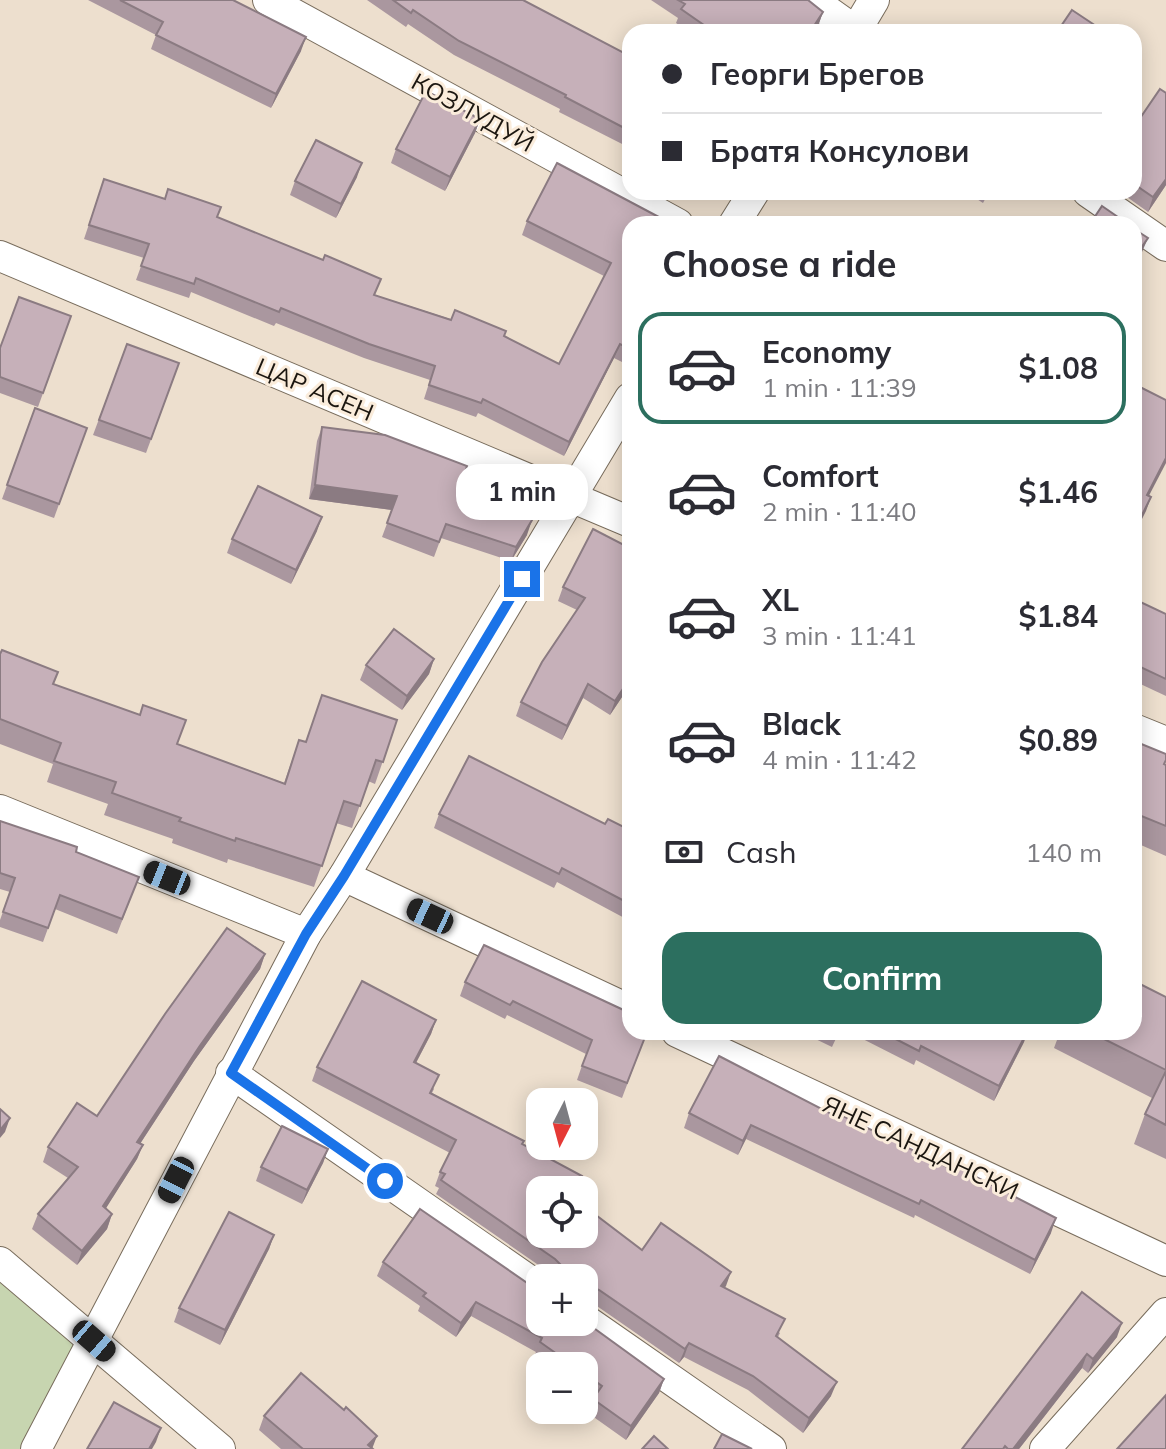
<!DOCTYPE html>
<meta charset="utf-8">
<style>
:root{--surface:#fff;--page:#f7f7f7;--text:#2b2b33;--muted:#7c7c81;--line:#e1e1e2;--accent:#2c6f5f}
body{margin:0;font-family:Mulish,sans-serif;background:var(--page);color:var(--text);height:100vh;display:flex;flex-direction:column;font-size:30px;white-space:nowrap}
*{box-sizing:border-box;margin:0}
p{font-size:26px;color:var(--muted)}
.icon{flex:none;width:44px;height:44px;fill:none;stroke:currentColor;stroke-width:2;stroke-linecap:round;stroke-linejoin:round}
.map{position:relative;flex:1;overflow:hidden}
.drawer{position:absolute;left:622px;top:216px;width:520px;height:824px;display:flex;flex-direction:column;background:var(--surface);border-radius:24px;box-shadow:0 4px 20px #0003}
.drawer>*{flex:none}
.hud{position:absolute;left:622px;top:24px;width:520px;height:176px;border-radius:24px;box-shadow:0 4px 20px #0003;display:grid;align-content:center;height:176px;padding:0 40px;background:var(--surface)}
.needle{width:52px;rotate:186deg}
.controls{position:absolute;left:526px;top:1088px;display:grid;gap:16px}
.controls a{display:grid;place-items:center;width:72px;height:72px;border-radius:16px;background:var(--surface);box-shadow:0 4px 20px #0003;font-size:40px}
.end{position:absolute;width:36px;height:36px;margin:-18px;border:10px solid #1a73e8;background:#fff;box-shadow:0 0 0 4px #fff}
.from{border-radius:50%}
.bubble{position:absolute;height:56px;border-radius:24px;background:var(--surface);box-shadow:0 4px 20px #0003;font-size:26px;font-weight:700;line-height:56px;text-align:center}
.car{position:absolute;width:24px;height:48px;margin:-24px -12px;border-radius:10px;box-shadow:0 0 6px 2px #0007;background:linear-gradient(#222 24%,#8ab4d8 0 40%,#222 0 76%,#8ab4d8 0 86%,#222 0)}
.hud b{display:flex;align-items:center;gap:28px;height:76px;font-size:30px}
.hud b+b{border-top:2px solid var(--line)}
.hud i{width:20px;height:20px;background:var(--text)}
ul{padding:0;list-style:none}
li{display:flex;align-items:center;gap:24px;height:112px;margin:0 16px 12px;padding:0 24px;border:4px solid transparent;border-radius:24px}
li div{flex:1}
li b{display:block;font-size:30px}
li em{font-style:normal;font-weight:700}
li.current{border-color:var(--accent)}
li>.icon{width:72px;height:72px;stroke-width:1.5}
h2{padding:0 40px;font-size:36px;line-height:96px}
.pay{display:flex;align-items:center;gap:20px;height:88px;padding:0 40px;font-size:30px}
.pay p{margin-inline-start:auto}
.cta{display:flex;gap:16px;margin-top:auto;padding:16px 40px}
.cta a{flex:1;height:92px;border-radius:24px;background:var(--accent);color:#fff;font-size:32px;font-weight:700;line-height:92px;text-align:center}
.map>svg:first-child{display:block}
</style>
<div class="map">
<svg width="1166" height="1449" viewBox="0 0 1166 1449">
<rect width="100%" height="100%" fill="#eddfce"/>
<polygon fill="#c7d5b0" points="0,1262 94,1341 36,1449 0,1449"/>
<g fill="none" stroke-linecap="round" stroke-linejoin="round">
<g stroke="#786c5c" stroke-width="32">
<g id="street">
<polyline points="268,0 678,224"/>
<polyline points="812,0 857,32"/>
<polyline points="855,32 874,0"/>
<polyline points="1088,192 1166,246"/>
<polyline points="734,224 754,192"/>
<polyline points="0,256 630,522"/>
<polyline points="1134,729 1166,742"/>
<polyline points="0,810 306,934"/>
<polyline points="344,876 630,1010"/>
<polyline points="677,1032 1166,1261"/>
<polyline points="231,1073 540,1288"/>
<polyline points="0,1262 220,1449"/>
<polyline points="584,1319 771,1449"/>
<polyline points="36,1449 306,934 344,876 630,398"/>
<polyline points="1045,1449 1166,1313"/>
</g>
</g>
<use href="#street" stroke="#fff" stroke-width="30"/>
</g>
<g fill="#aa979f">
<polygon points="88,0 233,0 301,51 271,108 151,49 156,35"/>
<polygon points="367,0 523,0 630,56 630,148 559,112 560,109 454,55 408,24 406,27"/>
<polygon points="651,0 808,0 823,12 818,26 814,32 689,32 676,23 678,18"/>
<polygon points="480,119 475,133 445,191 391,163 396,149"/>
<polygon points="1134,127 1166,185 1148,212 1120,192 1134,192"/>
<polygon points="357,177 336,218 290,195 295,181"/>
<polygon points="104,179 217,217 375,295 504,336 559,364 604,276 522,235 527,221 630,224 630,362 628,365 614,358 564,456 478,413 476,417 424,399 430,380 364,358 276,323 274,326 191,292 189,298 136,280 144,258 84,239"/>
<polygon points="716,192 728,192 726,197"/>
<polygon points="966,192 989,192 983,203"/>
<polygon points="71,316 38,407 0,393 0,348"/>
<polygon points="127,344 179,363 146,453 93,435"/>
<polygon points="35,408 87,428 54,518 2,499"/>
<polygon points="322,427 466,469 527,535 511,561 441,538 434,557 382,537 392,510 309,499 317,441"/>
<polygon points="593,529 630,685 610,715 583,698 562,740 516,716 521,702 577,610 558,601 563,587"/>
<polygon points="317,531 291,584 227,553 232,539"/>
<polygon points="1134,599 1166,614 1166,696 1134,681"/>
<polygon points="0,654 54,684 177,744 284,783 299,740 305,742 397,720 375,784 368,781 352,828 336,823 314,887 228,859 227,863 172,843 173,839 104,815 108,804 47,782 53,764 0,744"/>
<polygon points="434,659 429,674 402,710 360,680 366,665"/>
<polygon points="1134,741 1166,765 1166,856 1134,842"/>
<polygon points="439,814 605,824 630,830 630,921 557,882 554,888 434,828"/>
<polygon points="0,821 139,877 117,934 55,909 43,942 0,927 0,920 10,892 0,889"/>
<polygon points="265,954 260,969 194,1061 140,1144 143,1145 137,1159 105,1209 112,1214 107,1229 77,1265 32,1229 38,1214 68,1178 43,1162 48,1147 97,1116"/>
<polygon points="465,982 647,1032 622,1098 577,1080 586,1054 507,1015 505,1019 460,996"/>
<polygon points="1166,997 1166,1159 1134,1144 1145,1114 1152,1098 1054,1048 1060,1032 1134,1032"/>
<polygon points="436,1020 431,1034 416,1063 434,1089 432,1093 523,1145 540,1190 642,1250 731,1272 724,1288 780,1333 778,1337 831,1396 803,1433 748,1390 684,1357 679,1363 594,1304 584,1301 584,1278 554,1278 550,1273 436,1194 439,1188 435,1186 440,1172 450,1153 312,1081 317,1067"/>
<polygon points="801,1032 839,1032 832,1047"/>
<polygon points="849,1032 1027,1032 1024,1042 994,1101 916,1060 914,1065"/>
<polygon points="719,1056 1051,1233 1030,1274 915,1215 914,1218 746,1139 738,1155 684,1128 689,1113"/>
<polygon points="328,1149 323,1163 302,1204 256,1181 261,1167"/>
<polygon points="274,1235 269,1249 220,1345 174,1322 179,1308"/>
<polygon points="383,1262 536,1289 664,1379 659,1393 626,1440 588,1413 593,1398 584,1391 584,1366 548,1366 534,1356 536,1352 471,1316 456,1337 418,1311 420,1306 377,1276"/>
<polygon points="1082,1292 1117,1337 1088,1373 1082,1368 1019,1449 962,1449"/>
<polygon points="264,1416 372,1449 373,1449 281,1449 259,1430"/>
</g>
<g fill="#8b7b82">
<polygon points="823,12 818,26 814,32 810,32"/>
<polygon points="306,37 301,51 271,108 276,94"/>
<polygon points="480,119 475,133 445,191 450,177"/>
<polygon points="362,163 357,177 336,218 341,204"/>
<polygon points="1166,179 1166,185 1148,212 1153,197"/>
<polygon points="1148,238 1142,252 1134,265 1134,258"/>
<polygon points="620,344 614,358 564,456 569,442"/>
<polygon points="1166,458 1166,463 1142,509 1147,495"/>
<polygon points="315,485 397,496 392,510 309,499"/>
<polygon points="1151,497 1146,511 1134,535 1134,531"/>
<polygon points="322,517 317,531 291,584 296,570"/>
<polygon points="532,520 527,535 511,561 516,547"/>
<polygon points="434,659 429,674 402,710 407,696"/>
<polygon points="630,678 630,685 610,715 615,701"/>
<polygon points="588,684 583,698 562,740 567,726"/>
<polygon points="265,954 260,969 194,1061 132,1156 137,1142 199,1047"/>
<polygon points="436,1020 431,1034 409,1076 414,1062"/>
<polygon points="1027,1032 1024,1042 994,1101 999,1086"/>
<polygon points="10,1118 5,1132 0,1138 0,1130"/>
<polygon points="751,1125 746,1139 738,1155 743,1141"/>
<polygon points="143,1145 137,1159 98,1221 103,1206"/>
<polygon points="328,1149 323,1163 302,1204 307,1190"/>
<polygon points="112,1214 107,1229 77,1265 82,1251"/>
<polygon points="1056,1218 1051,1233 1030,1274 1035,1260"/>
<polygon points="274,1235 269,1249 220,1345 225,1330"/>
<polygon points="731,1272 726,1286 716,1300 721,1286"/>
<polygon points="590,1287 585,1301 584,1301 584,1288"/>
<polygon points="476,1302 471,1316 456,1337 461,1323"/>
<polygon points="1122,1323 1117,1337 1088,1373 1093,1359"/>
<polygon points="689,1343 684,1357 679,1363 685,1349"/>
<polygon points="1087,1354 1082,1368 1019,1449 1013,1449"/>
<polygon points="664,1379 659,1393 626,1440 631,1426"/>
<polygon points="837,1382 831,1396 803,1433 809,1418"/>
<polygon points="161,1428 156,1442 152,1449 149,1449"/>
<polygon points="377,1436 372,1449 368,1445"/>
</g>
<g fill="#c6b0b9" stroke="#8b7b82" stroke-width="2">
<polygon points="120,0 233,0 306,37 276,94 156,35 163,22"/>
<polygon points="393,0 523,0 630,56 630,131 565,97 566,95 459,41 413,10 411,13"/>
<polygon points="678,0 808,0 823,12 810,32 714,32 681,9 685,4"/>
<polygon points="1072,10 1105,32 1057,32"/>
<polygon points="1160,89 1166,93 1166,179 1153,197 1134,184 1134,127"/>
<polygon points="426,91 480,119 450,177 396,149"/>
<polygon points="316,140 362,163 341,204 295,181"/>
<polygon points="557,163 672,224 630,224 630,349 620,344 569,442 483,399 481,403 429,385 435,366 369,344 281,308 279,312 196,278 194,284 141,266 149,244 89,225 104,179 165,199 168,189 221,207 217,217 323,260 325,255 381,279 374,295 451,320 455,310 506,331 504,336 559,364 611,263 527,221"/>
<polygon points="1102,206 1128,224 1090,224"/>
<polygon points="1134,229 1148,238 1134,258"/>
<polygon points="19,297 71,316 43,393 0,377 0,348"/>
<polygon points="127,344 179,363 151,439 99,420"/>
<polygon points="1136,385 1166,400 1166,458 1147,495 1151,497 1134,531 1134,388"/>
<polygon points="35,408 87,428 59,504 7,485"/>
<polygon points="322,427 385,435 467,466 466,469 541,493 532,520 516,547 446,524 439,542 387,523 397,496 315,485"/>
<polygon points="258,486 322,517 296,570 232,539"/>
<polygon points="593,529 630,548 630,678 615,701 588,684 567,726 521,702 542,662 585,598 563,587"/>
<polygon points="1134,599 1166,614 1166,679 1134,664"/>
<polygon points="394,629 434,659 407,696 366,665"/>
<polygon points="2,650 58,672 53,684 140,715 143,705 186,720 177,744 285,784 299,740 306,742 322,695 397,720 383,762 376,760 360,806 344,801 322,866 236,838 235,841 179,821 181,818 112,793 116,782 54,761 61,743 0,719 0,654"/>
<polygon points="1134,741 1166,754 1166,760 1164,764 1166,765 1166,826 1134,813"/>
<polygon points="469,756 605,824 608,819 630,830 630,904 562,868 559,874 439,814"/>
<polygon points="0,821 77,847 76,852 139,877 122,919 60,895 48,928 3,912 15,878 0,873"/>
<polygon points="227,928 265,954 199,1047 137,1142 143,1145 103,1206 112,1214 82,1251 38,1214 78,1167 48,1147 77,1103 97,1116 165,1014"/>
<polygon points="484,945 630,1013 630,1032 647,1032 627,1083 582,1066 592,1040 513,1001 510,1005 465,982"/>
<polygon points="362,981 436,1020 414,1062 439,1075 430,1093 524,1141 522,1144 582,1176 575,1190 540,1190 540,1234 584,1234 584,1206 642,1250 661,1223 731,1272 721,1286 785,1319 776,1336 837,1382 809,1418 753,1376 689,1343 685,1349 599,1290 590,1287 584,1288 584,1278 562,1278 563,1275 561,1265 555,1259 441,1180 445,1174 440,1172 456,1140 317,1067"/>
<polygon points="1134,981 1166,997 1166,1070 1090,1032 1134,1032"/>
<polygon points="882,1032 1027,1032 999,1086 921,1046 919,1051"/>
<polygon points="719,1056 839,1118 841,1115 953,1170 955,1166 1056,1218 1035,1260 921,1200 919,1204 751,1125 743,1141 689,1113"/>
<polygon points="1166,1071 1166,1125 1145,1114"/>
<polygon points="0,1109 10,1118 0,1130"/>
<polygon points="282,1126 328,1149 307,1190 261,1167"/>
<polygon points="420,1209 536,1289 540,1290 540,1322 584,1322 584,1321 664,1379 631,1426 593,1399 602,1386 584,1373 584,1366 574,1366 540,1342 542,1338 476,1302 461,1323 423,1296 426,1293 383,1262"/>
<polygon points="229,1212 274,1235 225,1330 179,1308"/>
<polygon points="1082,1292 1122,1323 1093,1359 1087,1354 1013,1449 1008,1449 1005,1446 1003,1449 962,1449"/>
<polygon points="301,1373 344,1410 346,1407 377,1436 368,1445 373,1449 303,1449 264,1416"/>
<polygon points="1166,1395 1166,1449 1117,1449"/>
<polygon points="114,1402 161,1428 149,1449 87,1449"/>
<polygon points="722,1434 752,1449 714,1449"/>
<polygon points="654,1436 668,1449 642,1449"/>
</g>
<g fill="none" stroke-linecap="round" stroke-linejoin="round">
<polyline stroke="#1a73e8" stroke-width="10" points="385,1181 231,1073 306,934 344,876 522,579"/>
</g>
<g text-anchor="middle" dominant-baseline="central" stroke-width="6" stroke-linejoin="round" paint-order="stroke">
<g font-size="24" fill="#1b1610" stroke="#faecdb">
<text transform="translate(473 112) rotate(29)">КОЗЛУДУЙ</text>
<text transform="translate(315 389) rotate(23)">ЦАР АСЕН</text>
<text transform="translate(921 1147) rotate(25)">ЯНЕ САНДАНСКИ</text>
</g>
</g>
</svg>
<div class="controls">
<a><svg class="needle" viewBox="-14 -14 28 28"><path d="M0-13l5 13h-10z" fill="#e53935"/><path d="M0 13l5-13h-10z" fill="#7c7c81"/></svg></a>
<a><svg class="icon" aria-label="locate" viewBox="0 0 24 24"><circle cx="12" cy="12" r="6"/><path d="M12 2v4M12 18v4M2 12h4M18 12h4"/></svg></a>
<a>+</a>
<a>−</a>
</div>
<i class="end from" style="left:385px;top:1181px"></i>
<i class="end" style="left:522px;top:579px"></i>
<div class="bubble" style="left:456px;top:464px;width:132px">1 min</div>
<i class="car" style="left:167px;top:878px;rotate:292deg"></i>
<i class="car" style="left:430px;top:916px;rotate:295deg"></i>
<i class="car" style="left:176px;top:1180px;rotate:207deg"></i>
<i class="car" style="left:94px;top:1341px;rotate:131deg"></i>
<div class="hud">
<b><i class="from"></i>Георги Брегов</b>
<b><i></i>Братя Консулови</b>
</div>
<section class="drawer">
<h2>Choose a ride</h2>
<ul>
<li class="current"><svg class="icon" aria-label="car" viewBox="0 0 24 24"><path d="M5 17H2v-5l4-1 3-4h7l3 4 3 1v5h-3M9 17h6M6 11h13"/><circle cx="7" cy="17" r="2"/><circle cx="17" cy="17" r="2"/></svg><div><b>Economy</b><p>1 min · 11:39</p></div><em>$1.08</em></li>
<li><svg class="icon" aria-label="car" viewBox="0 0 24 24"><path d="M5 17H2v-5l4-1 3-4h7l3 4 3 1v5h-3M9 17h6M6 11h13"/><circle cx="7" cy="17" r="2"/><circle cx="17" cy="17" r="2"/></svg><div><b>Comfort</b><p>2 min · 11:40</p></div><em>$1.46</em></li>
<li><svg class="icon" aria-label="car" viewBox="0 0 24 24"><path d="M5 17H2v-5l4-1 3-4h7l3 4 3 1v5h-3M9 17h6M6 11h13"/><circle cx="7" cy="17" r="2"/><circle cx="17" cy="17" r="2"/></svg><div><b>XL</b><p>3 min · 11:41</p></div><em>$1.84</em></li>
<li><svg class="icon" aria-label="car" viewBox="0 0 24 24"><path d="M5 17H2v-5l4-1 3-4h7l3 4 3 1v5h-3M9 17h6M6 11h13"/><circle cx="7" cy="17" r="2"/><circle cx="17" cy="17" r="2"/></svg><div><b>Black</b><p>4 min · 11:42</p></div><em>$0.89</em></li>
</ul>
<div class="pay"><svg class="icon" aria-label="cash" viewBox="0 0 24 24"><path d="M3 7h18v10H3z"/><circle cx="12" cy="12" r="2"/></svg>Cash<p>140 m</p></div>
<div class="cta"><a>Confirm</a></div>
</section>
</div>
